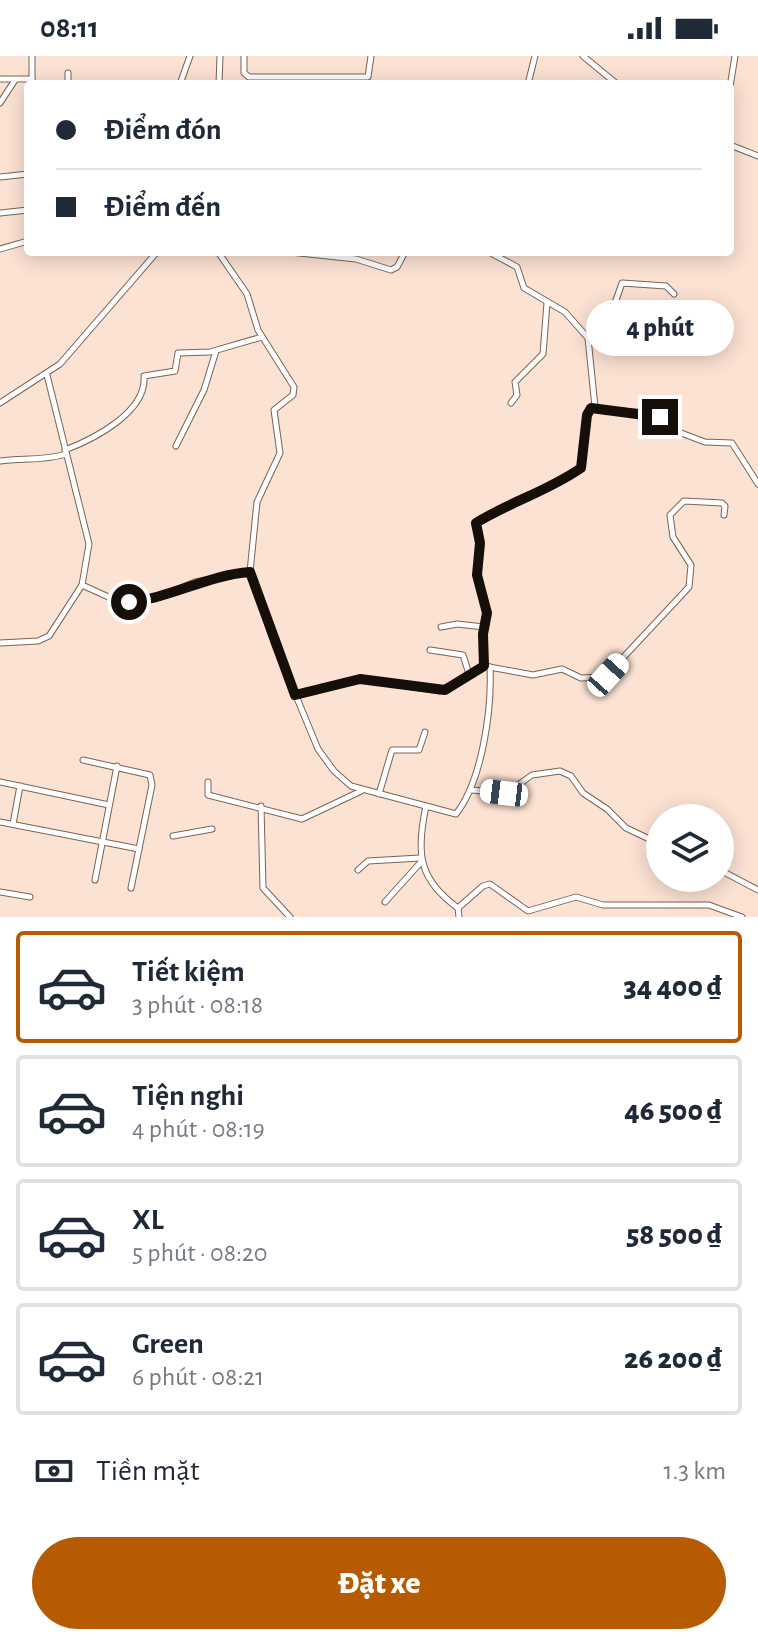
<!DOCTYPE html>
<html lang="vi">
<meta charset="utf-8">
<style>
:root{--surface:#fff;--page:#f2f2f3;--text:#1f2937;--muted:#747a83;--line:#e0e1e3;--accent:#b75b03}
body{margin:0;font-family:"Alegreya Sans",sans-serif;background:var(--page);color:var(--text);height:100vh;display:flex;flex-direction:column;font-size:30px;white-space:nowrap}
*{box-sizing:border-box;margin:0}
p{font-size:26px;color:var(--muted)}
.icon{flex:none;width:44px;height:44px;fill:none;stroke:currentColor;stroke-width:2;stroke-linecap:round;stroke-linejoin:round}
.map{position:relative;height:861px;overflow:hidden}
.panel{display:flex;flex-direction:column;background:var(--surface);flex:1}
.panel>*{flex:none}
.banner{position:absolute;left:24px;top:24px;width:710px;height:176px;border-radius:8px;box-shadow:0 4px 20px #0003;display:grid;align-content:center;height:176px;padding:0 32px;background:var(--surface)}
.fabs{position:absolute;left:646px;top:748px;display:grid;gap:16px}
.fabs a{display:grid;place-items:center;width:88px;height:88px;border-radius:50%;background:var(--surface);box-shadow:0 4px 20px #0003;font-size:40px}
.end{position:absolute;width:36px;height:36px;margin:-18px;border:10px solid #160e09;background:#fff;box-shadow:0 0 0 4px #fff}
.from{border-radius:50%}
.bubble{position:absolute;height:56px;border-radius:28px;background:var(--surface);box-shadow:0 4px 20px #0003;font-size:26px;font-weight:800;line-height:56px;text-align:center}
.car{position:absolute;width:24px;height:48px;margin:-24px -12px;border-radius:10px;box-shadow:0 0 6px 2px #0007;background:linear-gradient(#fff 24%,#345 0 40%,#fff 0 76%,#345 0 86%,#fff 0)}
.banner b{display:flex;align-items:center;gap:28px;height:76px;font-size:30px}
.banner b+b{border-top:2px solid var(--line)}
.banner i{width:20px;height:20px;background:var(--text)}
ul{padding:14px 0 0;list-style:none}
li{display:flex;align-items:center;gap:24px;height:112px;margin:0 16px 12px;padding:0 16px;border:4px solid var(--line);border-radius:8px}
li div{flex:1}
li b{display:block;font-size:30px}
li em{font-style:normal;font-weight:800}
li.on{border-color:var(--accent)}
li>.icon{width:72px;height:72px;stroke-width:1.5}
.pay{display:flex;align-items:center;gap:20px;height:88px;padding:0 32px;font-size:30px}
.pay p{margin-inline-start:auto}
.action{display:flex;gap:16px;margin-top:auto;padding:16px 32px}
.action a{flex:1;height:92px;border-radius:48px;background:var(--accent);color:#fff;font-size:32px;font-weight:800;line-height:92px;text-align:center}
.status{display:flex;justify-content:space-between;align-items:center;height:56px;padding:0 40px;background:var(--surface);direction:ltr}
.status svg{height:22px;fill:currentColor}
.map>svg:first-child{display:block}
</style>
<div class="status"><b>08:11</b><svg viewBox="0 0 49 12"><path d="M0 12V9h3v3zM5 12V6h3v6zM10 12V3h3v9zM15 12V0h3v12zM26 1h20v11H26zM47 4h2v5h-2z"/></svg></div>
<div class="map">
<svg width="758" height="861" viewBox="0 0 758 861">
<rect width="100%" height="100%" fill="#fce2d3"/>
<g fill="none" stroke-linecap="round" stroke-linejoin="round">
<g stroke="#796356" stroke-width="7">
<g id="minor">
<polyline points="244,0 244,17 249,21 368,21 371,0"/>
<polyline points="583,0 617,28"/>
<polyline points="68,17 68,28"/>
<polyline points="0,23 32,23"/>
<polyline points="32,28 32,0"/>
<polyline points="180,28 190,0"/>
<polyline points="219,28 220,0"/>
<polyline points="528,28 535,0"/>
<polyline points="730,31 735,0"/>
<polyline points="0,47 15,24"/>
<polyline points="730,89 758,100"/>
<polyline points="0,121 28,118"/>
<polyline points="0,157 28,154"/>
<polyline points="0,193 28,185"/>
<path d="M218,196L247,238L258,274L294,331L293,339L274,354L280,397L257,446L250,516L275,589L318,693L334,715L351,730L456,758C482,725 492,654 490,611"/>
<polyline points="290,196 356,203 391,214 397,211 405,196"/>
<polyline points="489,196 517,211 524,232 565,256 588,282 595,351"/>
<polyline points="588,282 608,267 622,227 666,230 674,238"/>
<polyline points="0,347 60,308 157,196"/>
<polyline points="511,347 517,339 515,326 543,298 547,247"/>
<polyline points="176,390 204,334 216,295"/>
<path d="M65,394C94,383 147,356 144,320L175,315L178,297L210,296L262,281"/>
<path d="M0,405C23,402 43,405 66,398"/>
<polyline points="82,529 113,543 129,546 155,543 195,526 250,516"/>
<polyline points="441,571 457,568 484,571"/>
<polyline points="0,587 38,585 49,580 82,529 89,488 47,319"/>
<polyline points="430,594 463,599 469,618"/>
<path d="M484,610L483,578L487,557L477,519L480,487L475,469C506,443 548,435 581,412L587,359L591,352L655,358L681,377L705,386L732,387L758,428"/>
<polyline points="295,639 360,623 440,635 484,610 533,619 562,613 581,622 605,621 689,531 691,509 673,481 670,459 684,445 722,447 725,450 724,459"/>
<polyline points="83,704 150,719 152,729 131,832"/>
<polyline points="0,726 109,749"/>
<polyline points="208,726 208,739 302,763 361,735"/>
<polyline points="471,734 507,737 532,719 560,715 571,720 583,737 607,753 626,772 660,788"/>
<polyline points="379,738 392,694 419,694 425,676"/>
<polyline points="261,750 263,832 290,861"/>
<path d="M426,750C416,797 418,823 458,852L459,861"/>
<polyline points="0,766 139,793"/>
<polyline points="13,768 20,730"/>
<polyline points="173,780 212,773"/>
<polyline points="358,814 368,805 420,802"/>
<polyline points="720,814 758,834"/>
<polyline points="95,824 117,710"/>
<polyline points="0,836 30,841"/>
<polyline points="385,846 421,806"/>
<polyline points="458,852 483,830 490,828 528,855 576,841 603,849 709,849 742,861"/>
</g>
</g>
<use href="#minor" stroke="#fff" stroke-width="5"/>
</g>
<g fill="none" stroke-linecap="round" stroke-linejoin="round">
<path stroke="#160e09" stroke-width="10" d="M129,546C171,542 208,519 250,516L295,639L360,623L445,634L484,610L483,578L487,557L477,519L480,487L476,467C510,446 548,435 581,412L587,359L591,352L660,361"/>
</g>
</svg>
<div class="fabs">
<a><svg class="icon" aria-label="layers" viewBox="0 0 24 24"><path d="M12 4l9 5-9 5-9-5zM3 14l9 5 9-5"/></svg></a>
</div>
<i class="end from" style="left:129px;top:546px"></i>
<i class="end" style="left:660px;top:361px"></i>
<div class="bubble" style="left:586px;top:244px;width:148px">4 phút</div>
<i class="car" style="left:608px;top:619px;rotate:42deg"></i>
<i class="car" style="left:504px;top:737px;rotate:277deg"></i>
<div class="banner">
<b><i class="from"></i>Điểm đón</b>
<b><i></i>Điểm đến</b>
</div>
</div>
<section class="panel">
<ul>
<li class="on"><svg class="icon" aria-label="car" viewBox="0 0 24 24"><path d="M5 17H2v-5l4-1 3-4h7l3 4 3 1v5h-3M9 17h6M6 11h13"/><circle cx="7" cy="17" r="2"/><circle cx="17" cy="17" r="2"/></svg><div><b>Tiết kiệm</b><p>3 phút · 08:18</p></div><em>34 400 ₫</em></li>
<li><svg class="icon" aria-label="car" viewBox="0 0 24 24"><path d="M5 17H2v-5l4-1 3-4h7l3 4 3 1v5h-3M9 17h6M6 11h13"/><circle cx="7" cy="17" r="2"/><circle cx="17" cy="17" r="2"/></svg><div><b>Tiện nghi</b><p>4 phút · 08:19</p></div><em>46 500 ₫</em></li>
<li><svg class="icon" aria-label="car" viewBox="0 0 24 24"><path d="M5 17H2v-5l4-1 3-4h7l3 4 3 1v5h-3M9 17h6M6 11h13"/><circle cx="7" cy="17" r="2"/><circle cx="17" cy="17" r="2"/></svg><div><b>XL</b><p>5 phút · 08:20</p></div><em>58 500 ₫</em></li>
<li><svg class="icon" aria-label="car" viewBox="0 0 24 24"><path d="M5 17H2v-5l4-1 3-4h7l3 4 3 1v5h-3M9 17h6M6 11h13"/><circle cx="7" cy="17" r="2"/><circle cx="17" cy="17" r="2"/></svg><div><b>Green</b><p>6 phút · 08:21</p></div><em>26 200 ₫</em></li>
</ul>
<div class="pay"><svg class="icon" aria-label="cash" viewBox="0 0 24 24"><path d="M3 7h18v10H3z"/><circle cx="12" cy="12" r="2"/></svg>Tiền mặt<p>1.3 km</p></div>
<div class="action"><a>Đặt xe</a></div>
</section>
